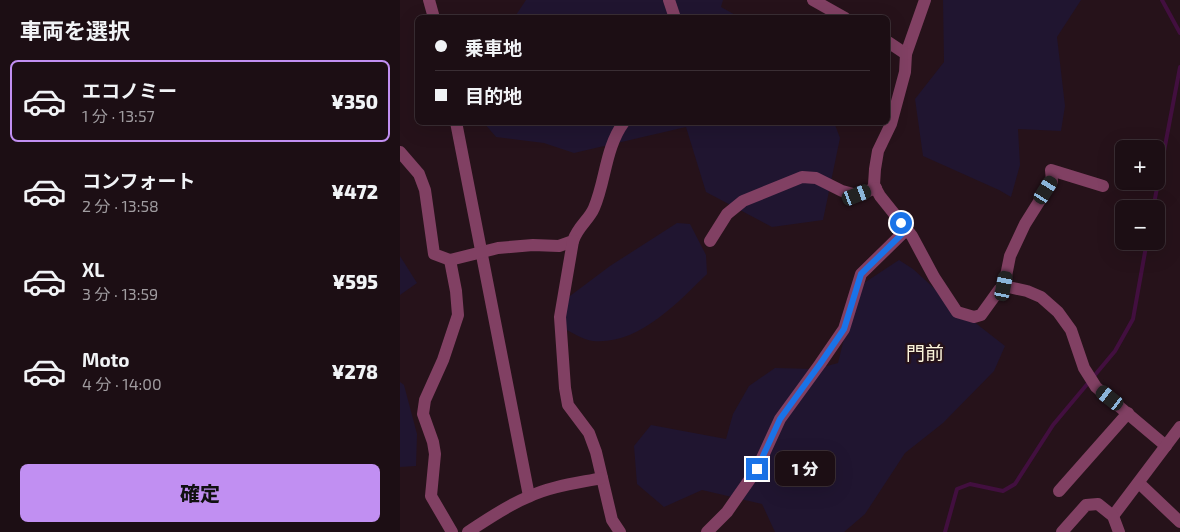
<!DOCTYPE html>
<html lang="ja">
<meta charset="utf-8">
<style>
:root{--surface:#1c0e14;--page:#25171d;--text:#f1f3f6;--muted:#a09ca0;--line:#3a2e34;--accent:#c18ff2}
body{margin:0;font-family:"Exo 2","Noto Sans JP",sans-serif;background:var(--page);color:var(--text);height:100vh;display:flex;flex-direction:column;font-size:19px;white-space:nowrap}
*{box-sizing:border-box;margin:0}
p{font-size:16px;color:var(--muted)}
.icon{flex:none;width:28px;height:28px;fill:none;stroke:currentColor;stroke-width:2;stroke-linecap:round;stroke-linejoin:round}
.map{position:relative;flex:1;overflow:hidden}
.side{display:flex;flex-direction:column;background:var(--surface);width:400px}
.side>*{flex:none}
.guide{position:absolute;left:15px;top:15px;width:475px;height:110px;border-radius:8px;box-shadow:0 5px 20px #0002,0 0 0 1px var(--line);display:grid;align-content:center;height:110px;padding:0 20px;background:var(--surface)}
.tools{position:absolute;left:715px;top:140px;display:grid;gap:10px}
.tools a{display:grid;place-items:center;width:50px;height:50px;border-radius:8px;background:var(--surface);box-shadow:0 5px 20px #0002,0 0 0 1px var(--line);font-size:25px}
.end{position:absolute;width:22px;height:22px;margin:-11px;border:6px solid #1a73e8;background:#fff;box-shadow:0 0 0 2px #fff}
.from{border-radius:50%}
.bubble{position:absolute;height:35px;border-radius:8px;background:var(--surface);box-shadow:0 5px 20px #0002,0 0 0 1px var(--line);font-size:16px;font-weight:800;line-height:35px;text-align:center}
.car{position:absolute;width:15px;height:30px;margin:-15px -8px;border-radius:6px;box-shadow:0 0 4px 1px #0007;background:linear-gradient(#222 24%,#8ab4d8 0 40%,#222 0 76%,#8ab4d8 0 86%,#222 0)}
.guide b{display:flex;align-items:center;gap:18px;height:48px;font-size:19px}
.guide b+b{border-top:1px solid var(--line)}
.guide i{width:12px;height:12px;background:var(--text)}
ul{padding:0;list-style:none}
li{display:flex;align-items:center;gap:15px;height:82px;margin:0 10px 8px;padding:0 10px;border:2px solid transparent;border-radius:8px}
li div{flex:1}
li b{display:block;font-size:19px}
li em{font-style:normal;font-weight:800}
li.on{border-color:var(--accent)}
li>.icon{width:45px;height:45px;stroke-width:1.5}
h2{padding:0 20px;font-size:22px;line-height:60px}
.button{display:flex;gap:10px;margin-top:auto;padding:10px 20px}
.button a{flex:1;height:58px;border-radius:8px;background:var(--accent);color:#111;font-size:20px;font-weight:800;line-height:58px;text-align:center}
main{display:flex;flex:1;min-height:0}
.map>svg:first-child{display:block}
</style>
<main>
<section class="side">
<h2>車両を選択</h2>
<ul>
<li class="on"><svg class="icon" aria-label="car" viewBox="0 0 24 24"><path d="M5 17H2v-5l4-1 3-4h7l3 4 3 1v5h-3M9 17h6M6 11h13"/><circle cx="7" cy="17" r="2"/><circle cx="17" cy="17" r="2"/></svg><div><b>エコノミー</b><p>1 分 · 13:57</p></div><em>¥350</em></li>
<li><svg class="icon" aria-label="car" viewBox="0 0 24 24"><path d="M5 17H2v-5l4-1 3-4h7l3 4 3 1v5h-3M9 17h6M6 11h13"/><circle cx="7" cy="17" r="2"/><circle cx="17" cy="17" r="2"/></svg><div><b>コンフォート</b><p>2 分 · 13:58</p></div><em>¥472</em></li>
<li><svg class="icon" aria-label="car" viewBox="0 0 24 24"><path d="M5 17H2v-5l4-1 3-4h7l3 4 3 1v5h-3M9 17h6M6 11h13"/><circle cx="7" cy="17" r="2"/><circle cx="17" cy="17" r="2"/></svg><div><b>XL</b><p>3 分 · 13:59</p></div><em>¥595</em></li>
<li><svg class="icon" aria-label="car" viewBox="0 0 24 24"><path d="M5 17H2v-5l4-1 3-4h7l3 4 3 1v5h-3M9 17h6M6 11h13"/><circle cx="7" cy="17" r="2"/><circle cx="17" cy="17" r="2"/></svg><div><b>Moto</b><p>4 分 · 14:00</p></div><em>¥278</em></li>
</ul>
<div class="button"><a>確定</a></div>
</section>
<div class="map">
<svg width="780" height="532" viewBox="0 0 780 532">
<rect width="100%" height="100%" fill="#26121a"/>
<g fill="#201530">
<polygon points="126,0 323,0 321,7 339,17 114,18"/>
<polygon points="543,0 681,0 657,37 665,106 661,131 618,129 620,165 611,197 599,190 523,156 515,99 544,62"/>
<polygon points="434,122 440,138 423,220 372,227 306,192 286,127 174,153 144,143 96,137 84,123"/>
<path d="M277,223L290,224L306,255L307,274C277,303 239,345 193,341C183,340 170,331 161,327L158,305L210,266Z"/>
<polygon points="0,256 17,283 0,295"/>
<polygon points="499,260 513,269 555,307 605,346 594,371 543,423 505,453 465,514 444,532 375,532 362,504 302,490 264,507 237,484 234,446 251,425 326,439 333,414 349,386 375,368 416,369 438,363 451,310 464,283"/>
<polygon points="0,382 4,385 17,434 16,466 0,467"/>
</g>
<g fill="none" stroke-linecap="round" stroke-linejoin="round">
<g stroke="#420f3f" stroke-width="4">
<polyline points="762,0 780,33"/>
<polyline points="753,209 780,67"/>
<polyline points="545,532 557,489 570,484 603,491 615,484 653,425 715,351 733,319 747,241"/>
</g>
<g stroke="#814063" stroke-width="12">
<polyline points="29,0 34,18"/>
<polyline points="269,0 275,18"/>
<polyline points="413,0 445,18"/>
<polyline points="525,0 506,54 505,72 491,124 478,151 475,169 474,185 480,196 512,236 534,277 557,312 574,317 581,315 599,290 604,286 627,291 641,297 658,312 671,330 684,368 696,387 766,446"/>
<polyline points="488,42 506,54"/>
<polyline points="56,122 129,496"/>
<path d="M0,152L19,174L25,190L34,254L50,260L98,248L133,245L159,246L173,241C178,226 189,220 194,208C206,180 205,148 224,122"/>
<polyline points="173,241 160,317 165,388 168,405 189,433 196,452 212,520 220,532"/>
<polyline points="310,241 327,214 343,201 402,177 416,178 442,191 457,195 476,188"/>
<polyline points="50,260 56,291 58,315 43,360 25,400 23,414 33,442 35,454 31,496 52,532"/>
<polyline points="604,286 610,256 625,224 652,181 651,170 703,186"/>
<polyline points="739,483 780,522"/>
<polyline points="659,491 728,413"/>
<polyline points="713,516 780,427"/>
<path d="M68,532C88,519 106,506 128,497C151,486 178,483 202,478"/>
<polyline points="307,532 327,512 357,469 380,419 420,364 444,329 461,274 506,230"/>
<polyline points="662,532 686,505 698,504 713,516 719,532"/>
</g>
</g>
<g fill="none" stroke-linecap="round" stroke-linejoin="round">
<polyline stroke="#1a73e8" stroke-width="6" points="357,469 380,419 420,364 444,329 461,274 506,230 501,223"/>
</g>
<g text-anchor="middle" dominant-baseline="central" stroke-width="4.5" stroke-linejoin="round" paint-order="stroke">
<g font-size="19" fill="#fcf5dc" stroke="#26121a">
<text x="525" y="352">門前</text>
</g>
</g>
</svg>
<div class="tools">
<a>+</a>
<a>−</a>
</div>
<i class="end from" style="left:501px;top:223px"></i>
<i class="end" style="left:357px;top:469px"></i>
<div class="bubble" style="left:375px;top:451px;width:60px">1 分</div>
<i class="car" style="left:646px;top:190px;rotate:32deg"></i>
<i class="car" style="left:457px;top:195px;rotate:69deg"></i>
<i class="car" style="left:604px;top:286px;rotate:11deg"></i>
<i class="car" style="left:710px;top:398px;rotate:308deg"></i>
<div class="guide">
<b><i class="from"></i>乗車地</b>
<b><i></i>目的地</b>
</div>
</div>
</main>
